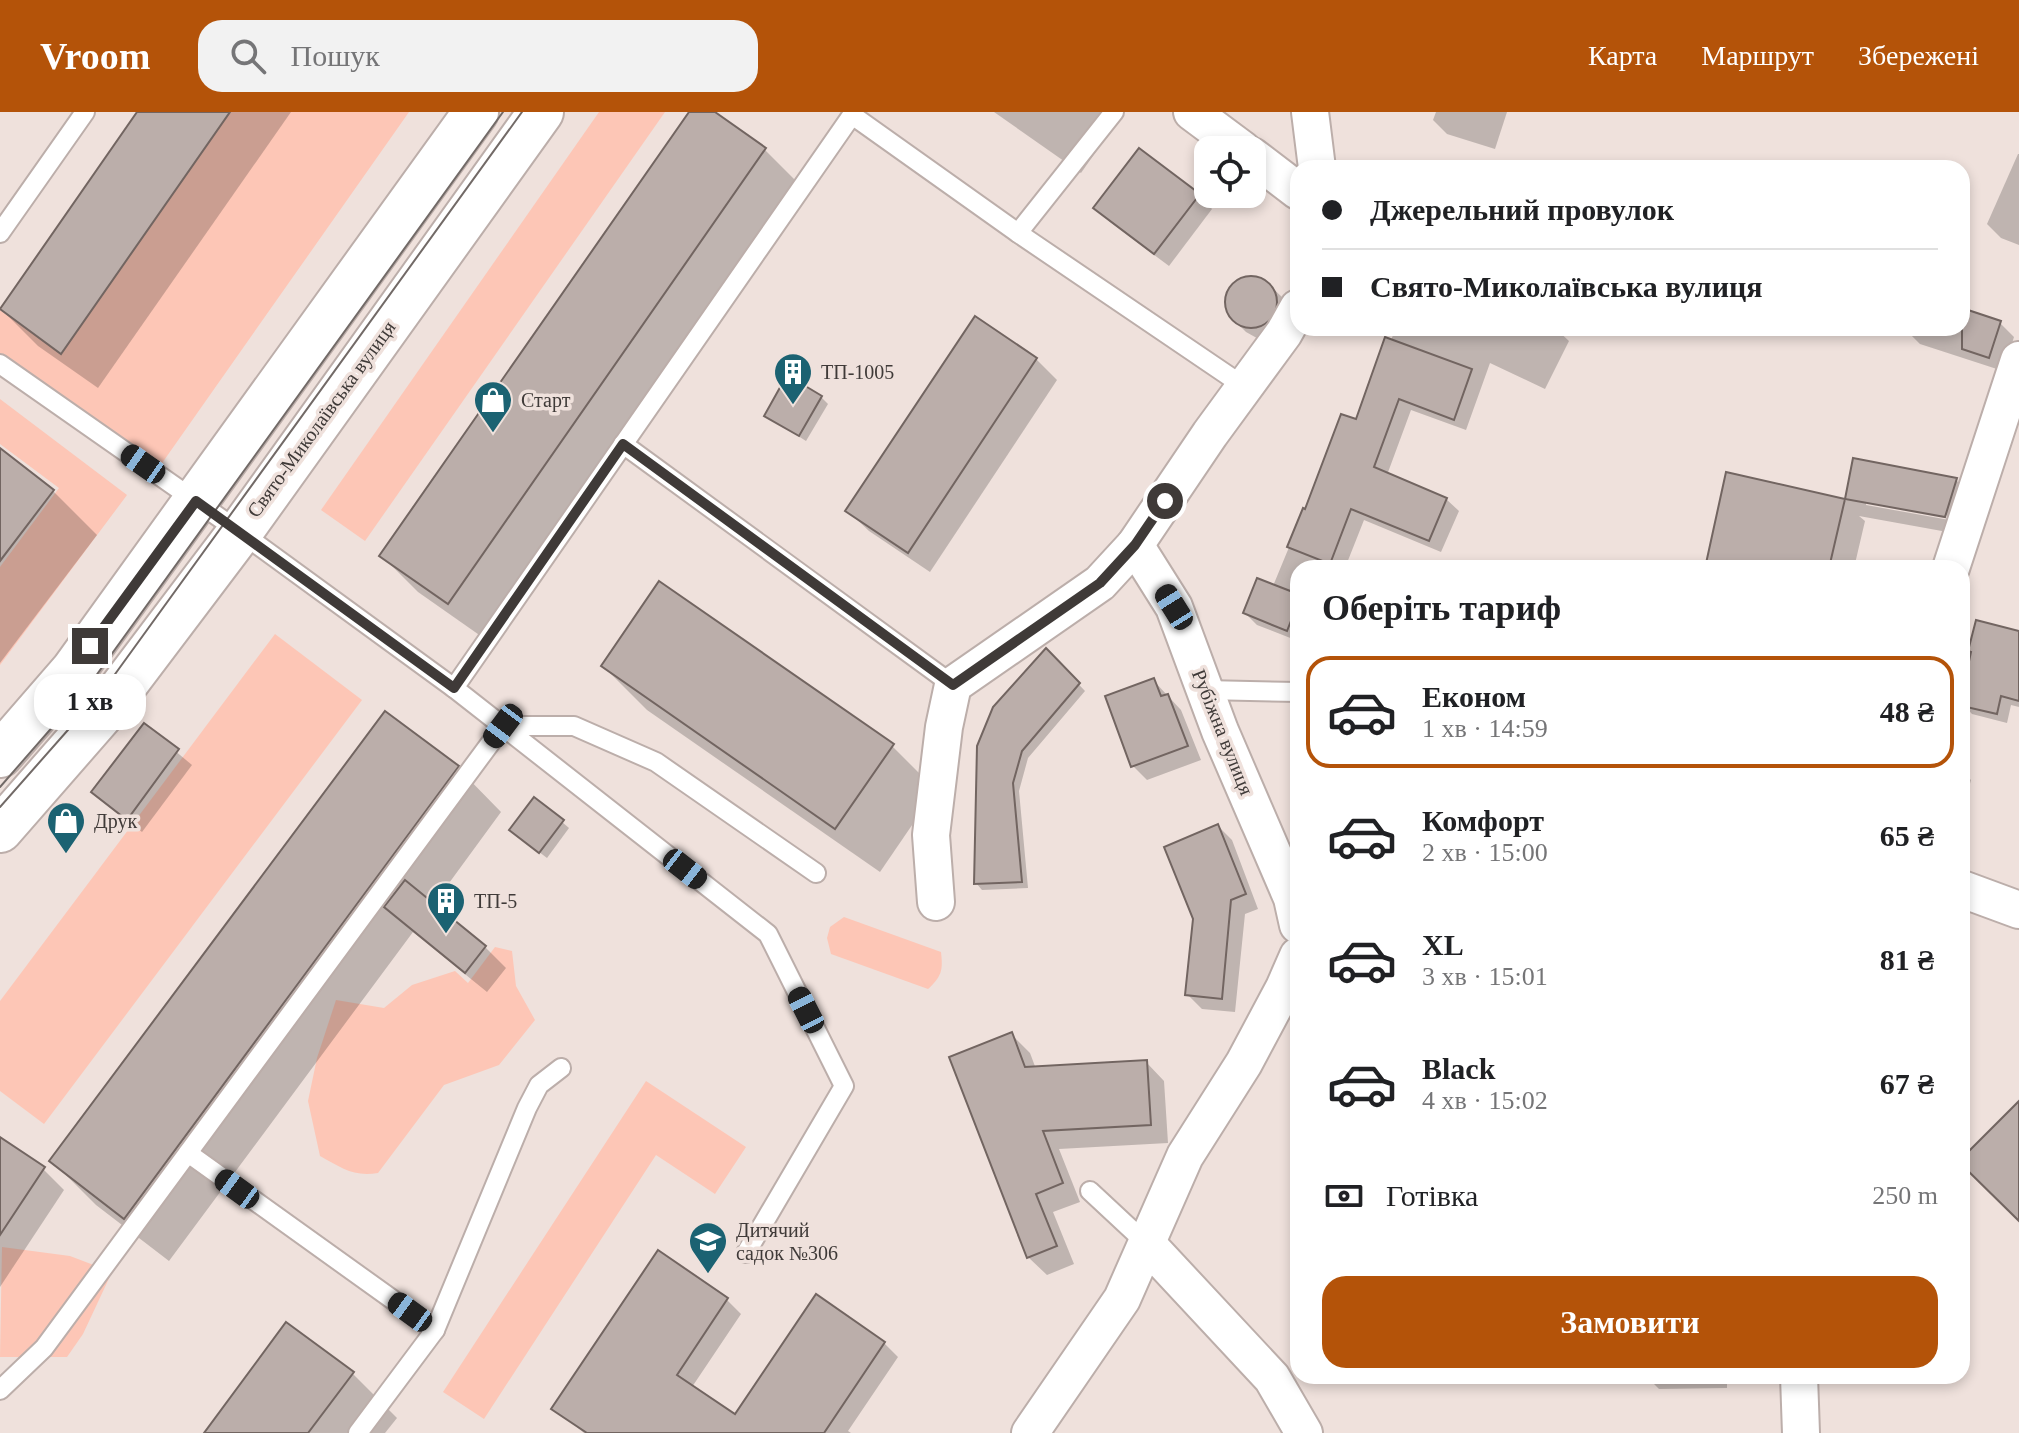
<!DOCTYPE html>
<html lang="uk">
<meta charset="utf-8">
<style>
:root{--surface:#fff;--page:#f2f2f2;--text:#202124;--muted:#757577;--line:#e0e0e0;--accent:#b45309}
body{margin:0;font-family:Georgia,serif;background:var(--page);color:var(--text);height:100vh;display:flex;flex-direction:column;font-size:30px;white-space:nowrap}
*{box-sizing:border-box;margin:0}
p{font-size:26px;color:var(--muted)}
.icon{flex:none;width:44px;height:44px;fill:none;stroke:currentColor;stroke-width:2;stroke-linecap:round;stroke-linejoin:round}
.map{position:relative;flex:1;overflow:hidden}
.side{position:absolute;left:1290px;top:448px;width:680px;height:824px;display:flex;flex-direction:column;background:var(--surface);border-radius:24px;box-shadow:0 4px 12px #0003}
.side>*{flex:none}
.banner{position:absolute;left:1290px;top:48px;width:680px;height:176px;border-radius:24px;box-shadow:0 4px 12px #0003;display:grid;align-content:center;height:176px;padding:0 32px;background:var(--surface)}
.fabs{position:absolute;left:1194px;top:24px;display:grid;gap:16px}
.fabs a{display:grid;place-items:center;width:72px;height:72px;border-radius:16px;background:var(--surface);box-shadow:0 4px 12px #0003;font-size:40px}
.end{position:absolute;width:36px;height:36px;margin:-18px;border:10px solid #3f3a38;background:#fff;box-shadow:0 0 0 4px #fff}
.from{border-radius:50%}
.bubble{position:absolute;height:56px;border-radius:24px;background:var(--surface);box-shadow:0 4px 12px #0003;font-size:26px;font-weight:700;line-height:56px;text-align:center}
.car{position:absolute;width:24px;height:48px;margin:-24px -12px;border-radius:10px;box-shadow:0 0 6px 2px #0007;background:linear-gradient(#222 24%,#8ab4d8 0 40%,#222 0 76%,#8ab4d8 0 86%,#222 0)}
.banner b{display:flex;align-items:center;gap:28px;height:76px;font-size:30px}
.banner b+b{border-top:2px solid var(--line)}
.banner i{width:20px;height:20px;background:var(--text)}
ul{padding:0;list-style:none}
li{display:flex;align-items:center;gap:24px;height:112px;margin:0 16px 12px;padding:0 16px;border:4px solid transparent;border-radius:24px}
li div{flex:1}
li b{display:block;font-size:30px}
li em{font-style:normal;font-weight:700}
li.active{border-color:var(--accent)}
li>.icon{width:72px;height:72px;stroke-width:1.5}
h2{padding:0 32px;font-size:36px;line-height:96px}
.pay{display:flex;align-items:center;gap:20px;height:88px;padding:0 32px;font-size:30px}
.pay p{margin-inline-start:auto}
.cta{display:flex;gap:16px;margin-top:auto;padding:16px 32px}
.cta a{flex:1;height:92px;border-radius:24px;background:var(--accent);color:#fff;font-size:32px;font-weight:700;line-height:92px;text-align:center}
header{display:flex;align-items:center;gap:48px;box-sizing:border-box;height:112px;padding:0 40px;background:var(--accent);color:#fff}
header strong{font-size:38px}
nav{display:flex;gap:44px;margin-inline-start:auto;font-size:28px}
.search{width:560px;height:72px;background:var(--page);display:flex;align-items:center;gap:20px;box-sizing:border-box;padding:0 28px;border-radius:24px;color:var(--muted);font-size:30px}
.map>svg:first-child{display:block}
</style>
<header>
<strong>Vroom</strong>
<div class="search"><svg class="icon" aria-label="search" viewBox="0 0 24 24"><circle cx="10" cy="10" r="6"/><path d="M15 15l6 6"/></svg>Пошук</div>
<nav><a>Карта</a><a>Маршрут</a><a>Збережені</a></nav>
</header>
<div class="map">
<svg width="2019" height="1321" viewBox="0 0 2019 1321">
<rect width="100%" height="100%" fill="#efe1dc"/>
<g fill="#fdc6b6">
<polygon points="230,0 409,0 160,354 0,242 0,198 61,241"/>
<polygon points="599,0 665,0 365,429 321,398"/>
<polygon points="0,287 127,383 0,553 0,455 59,376 0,332"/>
<polygon points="275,522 362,588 44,1012 0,979 0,889"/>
<path d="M844,805L941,840C943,858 942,864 928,877L831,842L827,826L830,815Z"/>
<path d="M495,835L512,839L516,874L535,908L499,953L444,973L378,1061C353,1065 342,1056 320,1044L308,989L317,946L336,888L384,896L412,873L455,859L468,871Z"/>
<polygon points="646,969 746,1035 715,1082 656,1043 484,1307 443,1280"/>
<polygon points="2,1135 70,1144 112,1160 83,1222 67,1245 0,1245"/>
</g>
<g fill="#0003" fill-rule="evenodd">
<polygon points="139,0 291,0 98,276 38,234 2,198"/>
<polygon points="692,0 711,0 765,38 801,74 485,527 418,480 382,444"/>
<polygon points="994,0 1110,0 1118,8 1081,61"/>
<polygon points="1436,0 1507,0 1495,37 1447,22 1433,8"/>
<polygon points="2018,42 2019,42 2019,133 2001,126 1987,112"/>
<polygon points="1199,83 1212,97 1169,154 1110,110 1096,96"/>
<polygon points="1249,166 1258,166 1268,172 1283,186 1264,230 1246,220 1231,205 1227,193 1230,178 1237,170"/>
<polygon points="1962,198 2000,211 2014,225 2003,259 1920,232 1906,218 1962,216"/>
<polygon points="1396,216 1555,216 1569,229 1545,277 1490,251 1466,318 1411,298 1387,363 1446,387 1459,399 1441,440 1364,408 1345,456 1298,456 1298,529 1257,513 1245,501 1273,474 1304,399 1307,400 1357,310"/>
<polygon points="1036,247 1057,268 930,460 869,419 848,399"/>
<polygon points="821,285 828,292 806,329 767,304"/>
<polygon points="0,339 53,379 97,423 0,551"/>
<path d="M1854,348L1956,368L1975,387L1964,423L1859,404L1865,409L1854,456H1711L1728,362L1846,389ZM1866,389L1956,405L1955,409L1866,393Z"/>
<polygon points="2019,521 2019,595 2011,593 2007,611 1972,602 1962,591"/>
<polygon points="1046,538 1085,579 1028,646 1019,679 1028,776 982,778 976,771"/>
<polygon points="603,554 892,634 936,678 880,760 647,598"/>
<polygon points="1153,568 1181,598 1201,648 1147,668 1133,654 1108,586"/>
<polygon points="144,613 192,653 142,720 93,680"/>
<polygon points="457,655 501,700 433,793 485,835 506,856 487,880 413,820 169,1149 96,1093 52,1049"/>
<polygon points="1962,659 1971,668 1962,701"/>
<polygon points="562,710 569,716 547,746 518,724"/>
<polygon points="1218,714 1232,728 1258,797 1245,802 1235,900 1202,897 1187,882"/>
<polygon points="1962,817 1968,823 1962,835"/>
<polygon points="1011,922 1030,941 1036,957 1146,950 1164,969 1168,1031 1059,1037 1080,1090 1053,1100 1074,1152 1047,1163 1028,1145"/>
<polygon points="0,1028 43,1057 64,1078 0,1175"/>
<polygon points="727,1188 741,1202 692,1275 735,1305 884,1231 898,1245 848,1319 851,1321 584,1321 554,1296"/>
<polygon points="353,1262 397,1306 385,1321 207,1321"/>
<polygon points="1646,1264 1727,1264 1727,1276 1659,1277"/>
</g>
<g fill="#bbaeaa" stroke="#726561" stroke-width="2">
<polygon points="137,0 230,0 61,242 0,197"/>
<polygon points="689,0 715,0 766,36 448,492 379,444"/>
<polygon points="1139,36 1200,82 1154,142 1093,96"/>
<circle cx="1251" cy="190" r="26"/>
<polygon points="1962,196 2001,209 1989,246 1962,237"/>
<polygon points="975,204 1037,246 908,441 845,399"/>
<polygon points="1385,225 1472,257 1454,308 1399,287 1374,355 1447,386 1429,429 1351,397 1330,452 1287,435 1303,396 1305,397 1341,302 1356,307"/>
<polygon points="787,263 822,284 799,324 764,304"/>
<polygon points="0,336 54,378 0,449"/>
<polygon points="1853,346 1957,366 1945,405 1845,387"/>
<polygon points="1726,360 1845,387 1829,456 1705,456"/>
<polygon points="1257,466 1298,482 1298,491 1287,519 1243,501"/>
<polygon points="659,469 894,632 835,717 601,554"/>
<polygon points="1976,508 2019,519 2019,589 2001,584 1997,602 1962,594 1962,582 1971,540 1968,539"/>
<polygon points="1046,536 1080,571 1022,639 1013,671 1022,770 974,772 977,634 993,595"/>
<polygon points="1154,566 1161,584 1168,582 1188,634 1131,655 1105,584"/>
<polygon points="385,599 459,654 124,1107 49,1049"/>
<polygon points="144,611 179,637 127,708 91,680"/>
<polygon points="534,685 564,708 539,741 509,718"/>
<polygon points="1218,712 1246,782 1231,788 1222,887 1185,883 1193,807 1164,735"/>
<polygon points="405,768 486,834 465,861 384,795"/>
<polygon points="1012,920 1025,955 1147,948 1151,1013 1043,1019 1063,1071 1036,1082 1057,1134 1027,1146 949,945"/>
<polygon points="2019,989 2019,1109 1962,1053 1962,1046"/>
<polygon points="0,1025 45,1055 0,1123"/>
<polygon points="658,1138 728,1186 677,1263 735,1302 816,1182 885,1230 824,1321 587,1321 551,1297"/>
<polygon points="286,1210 354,1260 308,1321 204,1321"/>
</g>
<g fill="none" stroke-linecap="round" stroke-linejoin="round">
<g stroke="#bcaeaa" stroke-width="22">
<g id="lane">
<polyline points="0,121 85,0"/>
<polyline points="1018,121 1245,275"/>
<polyline points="0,252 240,420 454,576 768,822 844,974 746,1141"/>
<polyline points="623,332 953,573"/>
<polyline points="454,576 852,3 1018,121 1114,0"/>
<polyline points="1205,578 1298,580"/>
<polyline points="503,614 574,614 656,650 816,761"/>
<polyline points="188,1041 435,1218"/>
<polyline points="1090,1079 1148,1133"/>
<polyline points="0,1278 44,1236 503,614"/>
<polyline points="358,1321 435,1218 527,996 539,973 561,956"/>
</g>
</g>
<g stroke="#bcaeaa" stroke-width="40">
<g id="street">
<polyline points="1192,0 1243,38"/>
<polyline points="1310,0 1317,56"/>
<polyline points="1252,44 1298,79"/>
<polyline points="1135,433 1174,495 1220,619 1292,786 1298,813"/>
<polyline points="1951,456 2019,248"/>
<polyline points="1962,777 2019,798"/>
<polyline points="936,790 931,723 944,615 953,573 1100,471 1135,433 1210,322 1284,221 1298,196"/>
<polyline points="1148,1133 1272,1266 1304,1321"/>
<polyline points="1799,1264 1801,1321"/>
<polyline points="1030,1321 1122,1187 1185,1044 1244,951 1284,876 1298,844"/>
</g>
</g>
<g stroke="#bcaeaa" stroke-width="48">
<g id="secondary">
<polyline points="0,643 73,559 476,0"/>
<polyline points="0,718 110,592 240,420 541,0"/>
</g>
</g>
<use href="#lane" stroke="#fff" stroke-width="18"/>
<use href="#street" stroke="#fff" stroke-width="36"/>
<use href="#secondary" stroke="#fff" stroke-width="44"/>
<g stroke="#726a67" stroke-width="2">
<polyline points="0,675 90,572 503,0"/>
<polyline points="0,695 105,576 522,0"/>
</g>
</g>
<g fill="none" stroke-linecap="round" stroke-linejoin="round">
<polyline stroke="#3f3a38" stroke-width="10" points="90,534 196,389 454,576 623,332 953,573 1100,471 1135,433 1165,389"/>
</g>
<defs>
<g id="building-pin" transform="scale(2)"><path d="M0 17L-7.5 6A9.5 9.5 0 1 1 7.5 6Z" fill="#1b6272" stroke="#efe1dc"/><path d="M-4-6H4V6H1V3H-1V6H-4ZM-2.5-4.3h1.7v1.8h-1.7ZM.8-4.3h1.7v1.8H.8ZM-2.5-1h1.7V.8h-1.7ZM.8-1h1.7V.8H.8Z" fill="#fff"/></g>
<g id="shop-pin" transform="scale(2)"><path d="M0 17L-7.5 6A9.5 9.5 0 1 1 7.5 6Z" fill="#1b6272" stroke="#efe1dc"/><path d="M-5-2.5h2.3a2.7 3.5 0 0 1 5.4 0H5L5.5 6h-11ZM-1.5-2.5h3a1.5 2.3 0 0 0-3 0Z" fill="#fff"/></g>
<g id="school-pin" transform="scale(2)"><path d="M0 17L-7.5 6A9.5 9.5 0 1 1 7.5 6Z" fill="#1b6272" stroke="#efe1dc"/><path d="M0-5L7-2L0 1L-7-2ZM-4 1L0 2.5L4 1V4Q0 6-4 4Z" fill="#fff"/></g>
</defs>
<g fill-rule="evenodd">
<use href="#building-pin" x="793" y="260"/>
<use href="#shop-pin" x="493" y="288"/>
<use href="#shop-pin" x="66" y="709"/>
<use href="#building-pin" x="446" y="789"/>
<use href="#school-pin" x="708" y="1129"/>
</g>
<g text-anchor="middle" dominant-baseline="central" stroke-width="7" stroke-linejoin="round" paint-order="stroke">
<g font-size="20" fill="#3f3a38" stroke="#efe1dc" text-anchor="start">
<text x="821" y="260">ТП-1005</text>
<text x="521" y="288">Старт</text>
<text x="94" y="709">Друк</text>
<text x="474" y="789">ТП-5</text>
<text x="736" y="1118">Дитячий<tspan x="736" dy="23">садок №306</tspan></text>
</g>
<g font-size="20" fill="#3f3a38" stroke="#efe1dc">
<text transform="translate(321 307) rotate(-54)">Свято-Миколаївська вулиця</text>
<text transform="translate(1223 620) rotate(68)">Рубіжна вулиця</text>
</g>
</g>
</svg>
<div class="fabs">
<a><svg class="icon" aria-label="locate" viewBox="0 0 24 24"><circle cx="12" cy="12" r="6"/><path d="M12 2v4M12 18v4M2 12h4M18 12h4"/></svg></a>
</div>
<i class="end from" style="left:1165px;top:389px"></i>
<i class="end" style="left:90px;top:534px"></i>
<div class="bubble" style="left:34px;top:562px;width:112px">1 хв</div>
<i class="car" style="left:143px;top:352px;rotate:305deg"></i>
<i class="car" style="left:1174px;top:495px;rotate:328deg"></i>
<i class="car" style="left:503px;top:614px;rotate:217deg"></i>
<i class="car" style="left:685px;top:757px;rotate:128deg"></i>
<i class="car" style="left:806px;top:898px;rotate:333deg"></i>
<i class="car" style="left:237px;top:1077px;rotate:306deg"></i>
<i class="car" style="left:410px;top:1200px;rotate:306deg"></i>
<div class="banner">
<b><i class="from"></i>Джерельний провулок</b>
<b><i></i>Свято-Миколаївська вулиця</b>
</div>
<section class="side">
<h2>Оберіть тариф</h2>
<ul>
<li class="active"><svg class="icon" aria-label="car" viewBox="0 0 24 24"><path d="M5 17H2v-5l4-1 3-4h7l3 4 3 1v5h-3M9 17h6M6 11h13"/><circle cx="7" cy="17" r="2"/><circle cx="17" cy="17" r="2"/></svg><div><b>Економ</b><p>1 хв · 14:59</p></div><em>48 ₴</em></li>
<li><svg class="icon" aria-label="car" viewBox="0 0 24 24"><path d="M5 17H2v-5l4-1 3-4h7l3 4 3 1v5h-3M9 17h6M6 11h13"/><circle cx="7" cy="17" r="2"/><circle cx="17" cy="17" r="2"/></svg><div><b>Комфорт</b><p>2 хв · 15:00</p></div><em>65 ₴</em></li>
<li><svg class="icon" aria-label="car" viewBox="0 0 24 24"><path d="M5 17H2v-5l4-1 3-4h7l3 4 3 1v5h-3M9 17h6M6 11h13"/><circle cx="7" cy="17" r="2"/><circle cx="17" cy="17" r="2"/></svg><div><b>XL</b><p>3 хв · 15:01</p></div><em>81 ₴</em></li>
<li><svg class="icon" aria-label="car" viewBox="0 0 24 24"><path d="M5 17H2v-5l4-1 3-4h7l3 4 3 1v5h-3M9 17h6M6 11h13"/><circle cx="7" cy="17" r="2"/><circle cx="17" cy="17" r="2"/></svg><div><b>Black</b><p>4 хв · 15:02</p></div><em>67 ₴</em></li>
</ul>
<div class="pay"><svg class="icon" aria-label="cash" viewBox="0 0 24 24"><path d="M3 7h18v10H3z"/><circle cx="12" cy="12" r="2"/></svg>Готівка<p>250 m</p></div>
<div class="cta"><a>Замовити</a></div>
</section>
</div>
